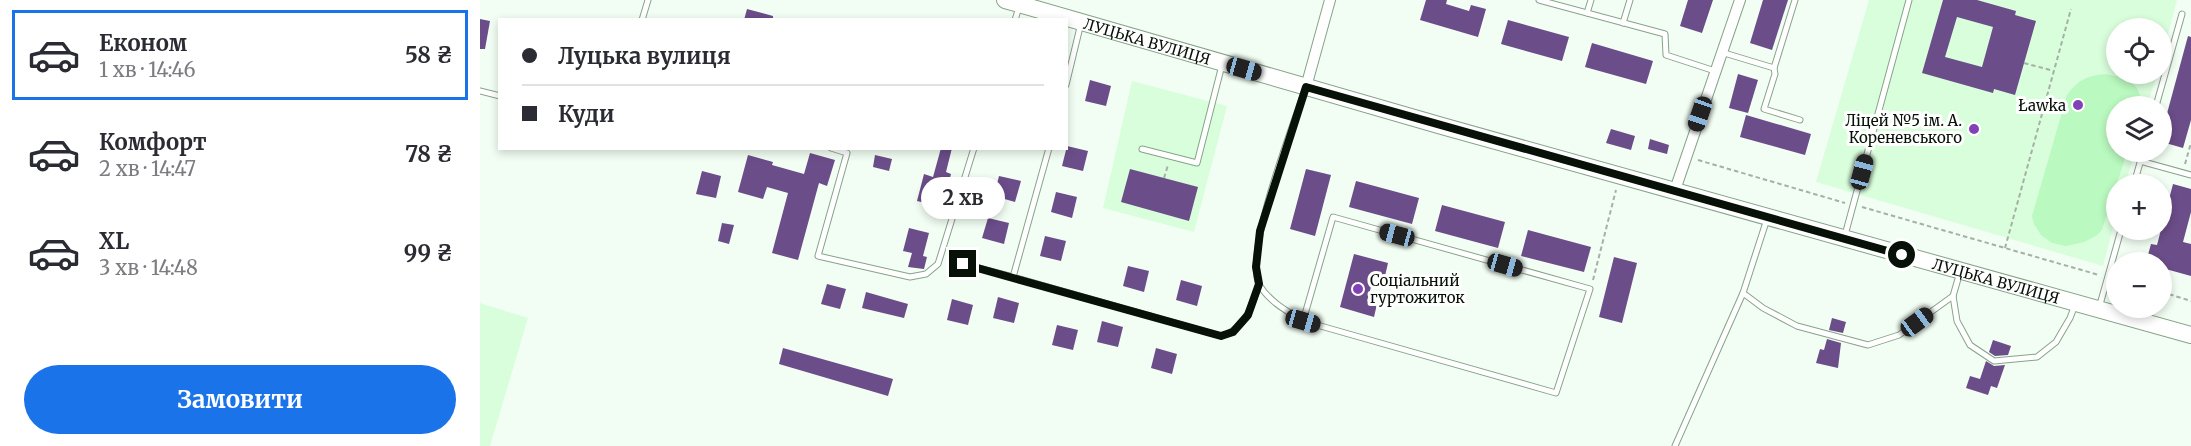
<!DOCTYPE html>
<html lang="uk">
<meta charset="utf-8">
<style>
:root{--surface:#fff;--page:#f7f7f7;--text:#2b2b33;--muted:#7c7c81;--line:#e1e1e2;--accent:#1a73e8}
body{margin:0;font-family:Merriweather,serif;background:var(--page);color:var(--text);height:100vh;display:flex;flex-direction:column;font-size:22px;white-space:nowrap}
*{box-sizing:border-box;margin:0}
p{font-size:20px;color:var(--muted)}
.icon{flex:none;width:33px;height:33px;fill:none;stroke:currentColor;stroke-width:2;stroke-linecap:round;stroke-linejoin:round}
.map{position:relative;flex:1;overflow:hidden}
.panel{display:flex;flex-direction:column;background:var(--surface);width:480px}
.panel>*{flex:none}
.top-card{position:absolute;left:18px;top:18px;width:570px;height:132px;border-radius:0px;box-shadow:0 3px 9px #0003;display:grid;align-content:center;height:132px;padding:0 24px;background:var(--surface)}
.controls{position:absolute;left:1626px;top:18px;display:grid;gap:12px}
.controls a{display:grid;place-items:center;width:66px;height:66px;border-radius:50%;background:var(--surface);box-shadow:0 3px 9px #0003;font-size:30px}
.end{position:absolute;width:27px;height:27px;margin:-14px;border:8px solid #071108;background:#fff;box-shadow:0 0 0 3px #fff}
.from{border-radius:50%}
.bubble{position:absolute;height:42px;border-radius:21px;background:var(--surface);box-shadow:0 3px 9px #0003;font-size:20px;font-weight:700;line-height:42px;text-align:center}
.car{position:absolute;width:18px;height:36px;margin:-18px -9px;border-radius:8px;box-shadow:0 0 4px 2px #0007;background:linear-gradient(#222 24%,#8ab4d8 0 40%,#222 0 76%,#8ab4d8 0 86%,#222 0)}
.top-card b{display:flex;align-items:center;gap:21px;height:57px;font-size:22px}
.top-card b+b{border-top:2px solid var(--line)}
.top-card i{width:15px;height:15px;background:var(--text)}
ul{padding:10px 0 0;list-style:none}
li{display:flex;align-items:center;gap:18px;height:90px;margin:0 12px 9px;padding:0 12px;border:3px solid transparent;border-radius:0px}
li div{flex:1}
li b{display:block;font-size:22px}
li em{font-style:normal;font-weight:700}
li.current{border-color:var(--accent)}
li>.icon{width:54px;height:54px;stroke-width:1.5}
.button{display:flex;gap:12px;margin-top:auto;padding:12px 24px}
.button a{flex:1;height:69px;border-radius:36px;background:var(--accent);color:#fff;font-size:24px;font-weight:700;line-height:69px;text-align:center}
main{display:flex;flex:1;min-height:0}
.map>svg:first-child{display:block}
</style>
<main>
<section class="panel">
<ul>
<li class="current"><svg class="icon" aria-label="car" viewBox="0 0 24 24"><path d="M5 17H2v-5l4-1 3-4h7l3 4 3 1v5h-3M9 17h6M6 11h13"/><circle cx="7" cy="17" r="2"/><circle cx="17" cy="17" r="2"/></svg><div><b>Економ</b><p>1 хв · 14:46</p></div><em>58 ₴</em></li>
<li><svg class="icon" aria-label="car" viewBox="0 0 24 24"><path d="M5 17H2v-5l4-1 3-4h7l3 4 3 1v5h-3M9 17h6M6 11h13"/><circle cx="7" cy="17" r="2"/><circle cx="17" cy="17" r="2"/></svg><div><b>Комфорт</b><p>2 хв · 14:47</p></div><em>78 ₴</em></li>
<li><svg class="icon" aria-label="car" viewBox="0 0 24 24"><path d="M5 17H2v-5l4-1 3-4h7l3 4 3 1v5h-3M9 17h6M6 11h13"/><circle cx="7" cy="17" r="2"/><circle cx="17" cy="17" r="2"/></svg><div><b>XL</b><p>3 хв · 14:48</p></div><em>99 ₴</em></li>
</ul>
<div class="button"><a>Замовити</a></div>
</section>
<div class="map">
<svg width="1711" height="446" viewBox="0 0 1711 446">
<rect width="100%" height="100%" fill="#f2fef3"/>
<g fill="#d9fedc">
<polygon points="1389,0 1697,0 1682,56 1682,28 1636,28 1636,74 1677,74 1667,106 1636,106 1636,152 1655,152 1645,184 1636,184 1636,216 1623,266 1336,182"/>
<polygon points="652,81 747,106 714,232 623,208"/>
<polygon points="0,303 48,318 10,446 0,446"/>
</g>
<path fill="#baf9bf" d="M1625,74C1647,78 1661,81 1661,106H1636V152H1647L1622,230L1616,236L1604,242L1586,246L1572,243L1561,235L1554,224L1552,216L1587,95C1598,80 1606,76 1625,74Z"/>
<g fill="#6b4d89" fill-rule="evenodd">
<polygon points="946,0 967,0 966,4 989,11 991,5 1006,9 998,37 940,20"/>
<polygon points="1208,0 1233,0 1222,33 1200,26"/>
<polygon points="1283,0 1308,0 1292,50 1270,43"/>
<path d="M1463,0H1497L1536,11L1535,15L1556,21L1535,95L1514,89L1513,93L1442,73ZM1477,17L1513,27L1502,67L1465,57Z"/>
<polygon points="267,9 293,16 293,20 264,20"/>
<polygon points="0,19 10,21 5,49 0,49"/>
<polygon points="1028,20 1089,37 1082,61 1021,44"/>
<polygon points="1708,36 1711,37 1711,120 1703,148 1682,142 1682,132"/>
<polygon points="1112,43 1173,61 1166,84 1105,67"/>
<polygon points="1258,74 1278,80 1268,113 1249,108"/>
<polygon points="610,80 631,86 626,106 605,101"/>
<polygon points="1266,115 1331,134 1325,155 1260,137"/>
<polygon points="1131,129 1155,136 1151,150 1126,143"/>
<polygon points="1170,139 1189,145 1187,154 1168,149"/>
<polygon points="587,146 608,151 603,171 582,166"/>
<polygon points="461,148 472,148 466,172 471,174 465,198 461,197 457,211 448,209 450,204 437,201 444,174 453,177"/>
<polygon points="330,153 355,160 347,186 339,183 318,260 292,253 308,193 287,187 283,199 258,192 268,155 293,162 292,165 324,174"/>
<polygon points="395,155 412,159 409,171 393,167"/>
<polygon points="650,169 718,187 709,221 641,202"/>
<polygon points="826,169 851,175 835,236 810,229"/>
<polygon points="222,171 241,176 236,198 216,194"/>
<polygon points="519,176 541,181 535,202 514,196"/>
<polygon points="876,181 939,198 932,224 869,207"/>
<polygon points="1693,184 1711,189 1711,212 1703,242 1711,244 1711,276 1682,268 1682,262 1666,262 1671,244 1677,245"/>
<polygon points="576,192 597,197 592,218 571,212"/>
<polygon points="962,205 1025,222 1018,248 955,231"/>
<polygon points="508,218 529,223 524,244 502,238"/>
<polygon points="242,223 254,225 249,244 238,241"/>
<polygon points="429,228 449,233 443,256 447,257 444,269 428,267 432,253 423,251"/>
<polygon points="1048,230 1111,247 1104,272 1041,256"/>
<polygon points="565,236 586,241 581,261 560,256"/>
<polygon points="874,254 908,263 905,276 895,273 887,301 897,304 894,317 860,307"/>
<polygon points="1134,257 1157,263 1142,323 1119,317"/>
<polygon points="648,266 669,271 664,292 643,286"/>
<polygon points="701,280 722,286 717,306 696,300"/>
<polygon points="347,284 366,289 360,309 341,304"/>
<polygon points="386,292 428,304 424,318 382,308"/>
<polygon points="518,297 539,303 534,323 513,318"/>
<polygon points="472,299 493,305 488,325 467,320"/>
<polygon points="1352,318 1366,322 1363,333 1349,330"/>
<polygon points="622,321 643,327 638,347 617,342"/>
<polygon points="577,325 598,330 593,350 572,345"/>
<polygon points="1347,339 1361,343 1358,368 1336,363 1340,349 1344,350"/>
<polygon points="1513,340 1531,346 1528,355 1515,356 1509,352"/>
<polygon points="303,348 413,379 408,396 299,364"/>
<polygon points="676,348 697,354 692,374 671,368"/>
<polygon points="1506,361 1514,366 1525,365 1517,388 1511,386 1508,395 1486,388 1490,376 1500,379"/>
</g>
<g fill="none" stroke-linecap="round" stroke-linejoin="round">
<g stroke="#87a389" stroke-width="7">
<g id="lane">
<polyline points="1059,0 1185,34 1186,55 1235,71"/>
<polyline points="1107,13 1111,0"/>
<polyline points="162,20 168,0"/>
<polyline points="535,20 539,7"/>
<polyline points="1143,23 1150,0"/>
<polyline points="1241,52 1294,68 1315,0"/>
<polyline points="1294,68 1295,74 1284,109 1320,120"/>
<polyline points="586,85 601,23"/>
<polyline points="0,91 20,96"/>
<polyline points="1676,106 1702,14"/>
<polyline points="351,148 367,153 338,256 430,277 446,274 458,264 494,148"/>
<path d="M569,148L533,277L741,336C766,329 771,307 779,284"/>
<polyline points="662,149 717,163 742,65"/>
<polyline points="1660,161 1711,175"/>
<polyline points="1654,184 1663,152"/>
<polyline points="1365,235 1429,0"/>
<polyline points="483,264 533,277"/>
<polyline points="1480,272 1473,296 1477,321 1490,345 1514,361 1557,357 1576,342 1590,318 1595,305"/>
<polyline points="1263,293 1283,308 1317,326 1388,345 1419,335 1473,296"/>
<polyline points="1619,308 1641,230"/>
<path d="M823,321L853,217L1110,289L1076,393L823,321C807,311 790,302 780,286C762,256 813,126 825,90"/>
<polyline points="1195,446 1263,293 1287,219"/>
</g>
</g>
<g stroke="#87a389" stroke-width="12">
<g id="street">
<polyline points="826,87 850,0"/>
<polyline points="1195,190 1260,0"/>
</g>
</g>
<g stroke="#87a389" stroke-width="18">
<g id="primary">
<path id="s1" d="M525,0L962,126L1711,335"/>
</g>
</g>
<g stroke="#a5b1a6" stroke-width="2" stroke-dasharray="4.5 3" stroke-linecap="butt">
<polyline points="1544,63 1574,71"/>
<polyline points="1218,160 1365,203"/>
<polyline points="1705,164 1711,143"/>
<polyline points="684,178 688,165"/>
<polyline points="1382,207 1619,275"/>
<polyline points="1525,248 1591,9"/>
<polyline points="1113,280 1136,190"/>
<polyline points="1682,292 1711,301"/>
</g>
<use href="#lane" stroke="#fff" stroke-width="5"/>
<use href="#street" stroke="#fff" stroke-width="10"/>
<use href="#primary" stroke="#fff" stroke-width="16"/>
</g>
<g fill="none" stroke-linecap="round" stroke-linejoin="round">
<polyline stroke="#071108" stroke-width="8" points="483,264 741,336 753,332 768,315 779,284 776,267 780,231 826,87 1422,255"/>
</g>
<g fill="#8242b7" stroke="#fff" stroke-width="2">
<circle cx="1598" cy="105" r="6"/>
<circle cx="1494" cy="129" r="6"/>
<circle cx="878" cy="289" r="6"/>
</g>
<g text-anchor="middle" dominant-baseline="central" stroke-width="6" stroke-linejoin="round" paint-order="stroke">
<g font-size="15" fill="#071108" stroke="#fff">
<text stroke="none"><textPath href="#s1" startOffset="148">ЛУЦЬКА ВУЛИЦЯ</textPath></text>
<text stroke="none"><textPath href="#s1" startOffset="1030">ЛУЦЬКА ВУЛИЦЯ</textPath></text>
</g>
<g font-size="15" fill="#071108" stroke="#fff" text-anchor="end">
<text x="1586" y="105">Ławka</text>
<text x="1482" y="120">Ліцей №5 ім. А.<tspan x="1482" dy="17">Кореневського</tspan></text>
<text x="890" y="280" text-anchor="start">Соціальний<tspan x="890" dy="17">гуртожиток</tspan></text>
</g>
</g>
</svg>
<div class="controls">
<a><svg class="icon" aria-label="locate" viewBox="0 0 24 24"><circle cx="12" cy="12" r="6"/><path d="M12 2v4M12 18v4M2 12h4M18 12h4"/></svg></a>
<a><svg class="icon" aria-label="layers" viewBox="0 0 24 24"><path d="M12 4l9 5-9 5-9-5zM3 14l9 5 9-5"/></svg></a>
<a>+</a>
<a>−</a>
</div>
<i class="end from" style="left:1422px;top:255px"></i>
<i class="end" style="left:483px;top:264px"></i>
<div class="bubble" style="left:441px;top:177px;width:84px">2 хв</div>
<i class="car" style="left:764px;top:69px;rotate:106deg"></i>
<i class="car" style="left:1220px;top:114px;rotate:199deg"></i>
<i class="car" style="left:1382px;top:172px;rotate:15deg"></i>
<i class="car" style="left:917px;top:235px;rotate:285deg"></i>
<i class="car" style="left:1025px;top:265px;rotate:106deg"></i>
<i class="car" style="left:823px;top:321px;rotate:106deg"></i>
<i class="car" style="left:1437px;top:322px;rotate:54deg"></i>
<div class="top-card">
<b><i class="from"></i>Луцька вулиця</b>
<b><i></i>Куди</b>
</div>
</div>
</main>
